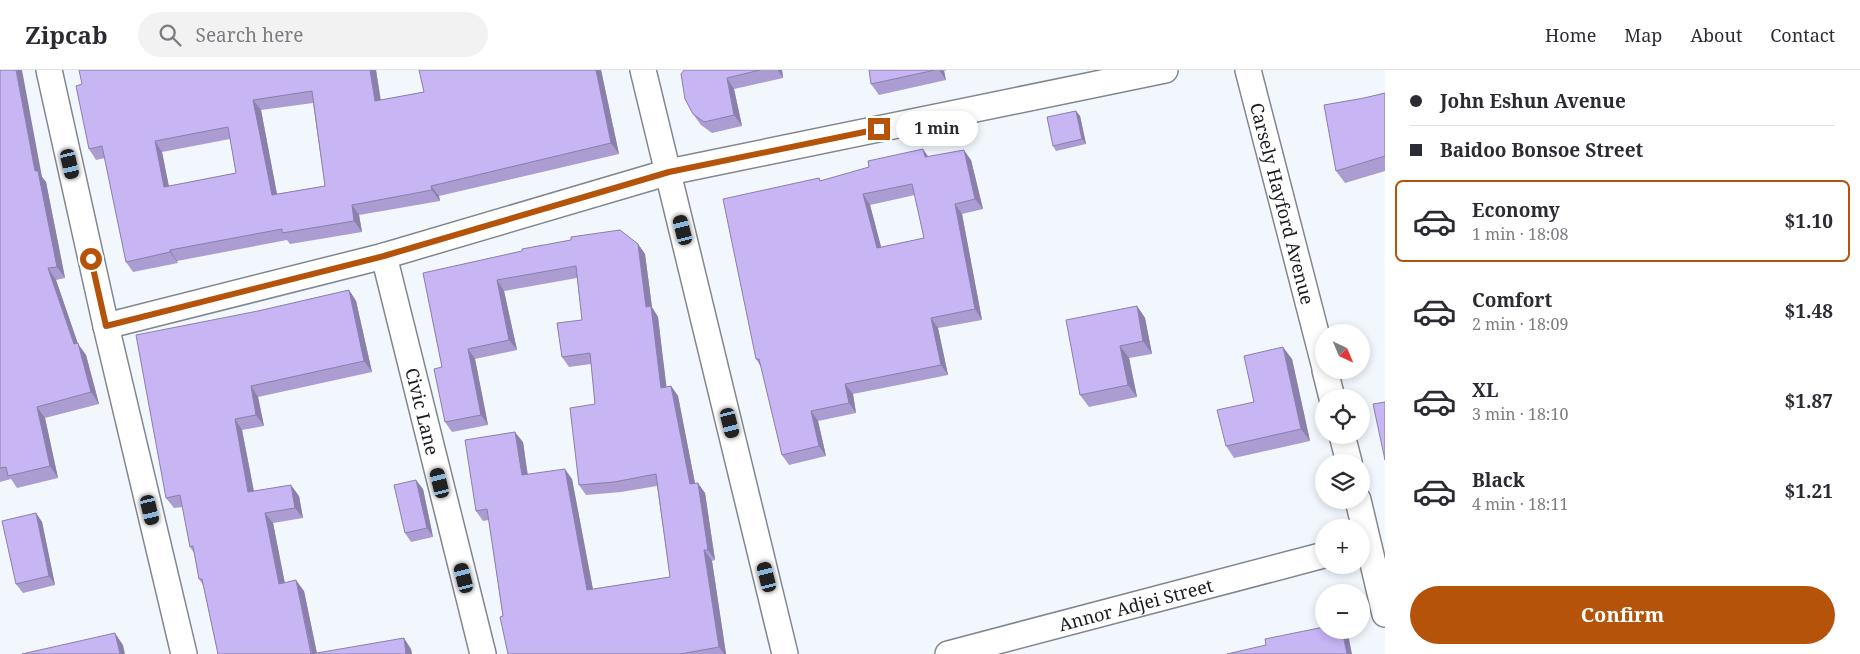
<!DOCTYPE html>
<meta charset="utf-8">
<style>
:root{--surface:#fff;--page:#f2f2f3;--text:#2b2b33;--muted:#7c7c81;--line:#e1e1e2;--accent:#b45309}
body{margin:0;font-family:"Noto Serif",serif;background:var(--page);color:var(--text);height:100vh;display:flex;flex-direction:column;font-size:19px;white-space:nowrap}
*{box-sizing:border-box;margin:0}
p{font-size:16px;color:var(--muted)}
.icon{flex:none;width:28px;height:28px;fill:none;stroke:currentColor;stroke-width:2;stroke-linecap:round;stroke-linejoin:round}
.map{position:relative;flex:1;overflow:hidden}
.sheet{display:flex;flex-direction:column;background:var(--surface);width:475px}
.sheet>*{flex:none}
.banner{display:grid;align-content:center;height:110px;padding:0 25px;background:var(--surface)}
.needle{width:32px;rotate:136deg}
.tools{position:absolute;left:1315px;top:254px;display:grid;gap:10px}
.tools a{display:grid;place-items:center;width:55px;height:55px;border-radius:50%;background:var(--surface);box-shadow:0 2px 8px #0003;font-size:25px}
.end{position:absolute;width:22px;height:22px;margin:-11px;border:6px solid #b45309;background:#fff;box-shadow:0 0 0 2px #fff}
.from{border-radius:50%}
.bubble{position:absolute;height:35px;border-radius:18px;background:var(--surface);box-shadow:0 2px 8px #0003;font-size:16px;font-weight:700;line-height:35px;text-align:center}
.car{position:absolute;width:15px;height:30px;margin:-15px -8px;border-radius:6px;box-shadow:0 0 4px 1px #0007;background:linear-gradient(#222 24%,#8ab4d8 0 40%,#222 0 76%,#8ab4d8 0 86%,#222 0)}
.banner b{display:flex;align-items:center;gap:18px;height:48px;font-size:19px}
.banner b+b{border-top:1px solid var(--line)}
.banner i{width:12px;height:12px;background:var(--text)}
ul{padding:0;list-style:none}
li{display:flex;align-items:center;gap:15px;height:82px;margin:0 10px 8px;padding:0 15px;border:2px solid transparent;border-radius:8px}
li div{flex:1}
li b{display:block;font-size:19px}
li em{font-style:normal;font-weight:700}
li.selected{border-color:var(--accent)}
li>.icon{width:45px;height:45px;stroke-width:1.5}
.button{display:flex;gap:10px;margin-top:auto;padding:10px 25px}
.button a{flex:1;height:58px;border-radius:30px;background:var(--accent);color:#fff;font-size:20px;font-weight:700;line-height:58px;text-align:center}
header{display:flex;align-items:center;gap:30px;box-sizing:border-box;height:70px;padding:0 25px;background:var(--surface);border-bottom:1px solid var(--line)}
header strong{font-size:24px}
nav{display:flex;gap:28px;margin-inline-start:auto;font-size:18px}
.search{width:350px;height:45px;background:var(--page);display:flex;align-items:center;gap:12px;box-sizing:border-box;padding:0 18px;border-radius:28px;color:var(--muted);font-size:19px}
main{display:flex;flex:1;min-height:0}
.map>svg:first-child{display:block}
</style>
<header>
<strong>Zipcab</strong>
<div class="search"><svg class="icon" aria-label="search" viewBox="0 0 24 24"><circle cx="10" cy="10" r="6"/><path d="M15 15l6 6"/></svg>Search here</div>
<nav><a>Home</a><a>Map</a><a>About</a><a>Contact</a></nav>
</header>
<main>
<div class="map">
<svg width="1385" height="584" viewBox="0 0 1385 584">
<rect width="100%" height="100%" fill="#f2f7fe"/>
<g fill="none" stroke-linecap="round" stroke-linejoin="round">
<g stroke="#82878f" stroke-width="28">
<g id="street">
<polyline points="49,0 106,256 184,584"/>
<polyline points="643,0 785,584"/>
<path id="s1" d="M1248,0L1324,294"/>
<path id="s2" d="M384,186L483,584"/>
<polyline points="106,256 384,186 669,102 1165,0"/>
<polyline points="1325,300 1332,328"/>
<polyline points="1342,365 1349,392"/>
<polyline points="1358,430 1385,544"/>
<path id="s3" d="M948,584L1324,485"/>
</g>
</g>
<use href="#street" stroke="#fff" stroke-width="25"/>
</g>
<g fill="#ab9cd2" fill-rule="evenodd">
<polygon points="0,0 42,107 46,112 65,208 56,210 78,274 86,285 99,334 45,348 58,408 17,418 11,409 0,412"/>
<path d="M376,0L381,30L424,22L419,0H601L619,84L439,126L440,131L359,145L362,162L290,174L287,170L177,191L178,193L133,202L126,192L105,88L96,90L89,79L82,14ZM313,33L325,116L277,124L261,40ZM230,69L236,103L169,116L162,82Z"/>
<polygon points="684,0 782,0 783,8 734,19 742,56 712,63 701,55 693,44"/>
<polygon points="869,0 947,0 944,1 946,10 879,25 871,14"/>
<polygon points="1385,23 1385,101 1345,113 1336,101 1364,28"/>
<polygon points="1076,41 1080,46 1086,74 1056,81 1053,76"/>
<path d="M928,87L971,90L983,139L962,144L982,250L938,258L948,305L853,324L856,343L818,351L826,386L789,395L782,385L761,297L756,289L819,108L821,111ZM915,125L924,168L881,177L870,135Z"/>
<polygon points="638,174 645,184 652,238 658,247 666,317 671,316 678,326 695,413 705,423 715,490 712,491 726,584 508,584 489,450 483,451 476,441 523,372 528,405 572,409 593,519 670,507 657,416 621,422 586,425 579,415 595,334 591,294 569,297 562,287 582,250 577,208 504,221 517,280 475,289 488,355 452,362 445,352 442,297 423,203"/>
<polygon points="349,220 356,231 372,302 258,327 264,356 242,360 254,421 299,426 303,448 273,453 285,513 304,521 317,583 411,579 412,584 218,584 203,515 199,509 194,483 190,477 183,437 174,438 166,428 258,241"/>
<polygon points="1137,236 1145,248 1152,284 1129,288 1137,327 1089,337 1080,325"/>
<polygon points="1292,289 1310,371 1234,388 1226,376 1254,332"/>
<polygon points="423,419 433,467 411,472 405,463"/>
<polygon points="36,443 42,452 55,515 23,523 16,514"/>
</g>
<g fill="#8b7fab">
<polygon points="16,0 22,0 42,107 46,112 65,208 57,197 35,101"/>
<polygon points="370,0 376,0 382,42 375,31"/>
<polygon points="596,0 601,0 619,84 611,73"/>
<polygon points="778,0 782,0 783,8"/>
<polygon points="939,0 944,1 946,10"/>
<polygon points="727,8 734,19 742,56 734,45"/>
<polygon points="253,30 261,40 279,135 272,125"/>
<polygon points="1076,41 1080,46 1086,74 1082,69"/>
<polygon points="155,71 162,82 171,128 164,117"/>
<polygon points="923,79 930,89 925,87"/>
<polygon points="964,80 971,90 983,139 975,129"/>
<polygon points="431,116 439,126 440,131 432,120"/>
<polygon points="863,124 870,135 884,188 877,178"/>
<polygon points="955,134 962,144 982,250 975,239"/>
<polygon points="352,135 359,145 362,162 354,151"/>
<polygon points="638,174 645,184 652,237 658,247 668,329 661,318 646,237"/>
<polygon points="170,180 177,191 178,193 170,182"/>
<polygon points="48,198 56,210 78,274 86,285 99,334 91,322"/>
<polygon points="497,210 504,221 517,280 509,270"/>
<polygon points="349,220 356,231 372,302 364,291"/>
<polygon points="1137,236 1145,248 1152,284 1143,271"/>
<polygon points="931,248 938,258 948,305 941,295"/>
<polygon points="1120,276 1129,288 1137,327 1128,315"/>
<polygon points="1283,277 1292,289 1310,371 1301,359"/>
<polygon points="468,279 475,289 488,355 481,345"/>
<polygon points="845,314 853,324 856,343 849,333"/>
<polygon points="251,316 258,327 264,356 256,345"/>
<polygon points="671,316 678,326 697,424 690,414"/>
<polygon points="37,337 45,348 58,408 50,396"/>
<polygon points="811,341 818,351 826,386 819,376"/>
<polygon points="235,349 242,360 256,433 248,422"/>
<polygon points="515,362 523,372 529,416 522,405"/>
<polygon points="565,399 572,409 595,531 587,520"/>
<polygon points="416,410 423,419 433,467 427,458"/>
<polygon points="698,413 705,423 715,490 708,480"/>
<polygon points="291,415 299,426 303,448 295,438"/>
<polygon points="36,443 42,452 55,515 49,506"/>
<polygon points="265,443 273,453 287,525 279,514"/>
<polygon points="704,480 712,491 726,584 724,584 719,577"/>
<polygon points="296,510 304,521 317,584 312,584"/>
<polygon points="1342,560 1345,560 1348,564 1352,584 1347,584"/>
<polygon points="115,563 123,575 125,584 120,584"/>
<polygon points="404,568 411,579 412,584 406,584"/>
</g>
<g fill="#c7b5f4" stroke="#8b7fab" fill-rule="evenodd">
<polygon points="0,0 16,0 35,101 38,101 57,197 48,198 74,274 78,273 91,322 37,337 50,396 8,406 6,397 0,398"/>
<path d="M79,0H370L375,31L424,22L419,0H596L611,73L431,116L432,120L352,135L354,151L282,163V159L170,180V182L126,192L102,76L89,79L76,16L82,14ZM312,21L325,116L272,125L253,30ZM228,57L236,103L164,117L155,71Z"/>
<polygon points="684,0 760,0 727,8 734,45 704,52 693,44 685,29 681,4"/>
<polygon points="869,0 935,0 871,14"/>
<polygon points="1385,23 1385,86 1336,101 1324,35 1364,28"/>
<polygon points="1076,41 1082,69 1053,76 1047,47"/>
<path d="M923,79L925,87L964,80L975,129L955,134L975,239L931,248L941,295L845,314L849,333L811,341L819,376L782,385L759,289H756L723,129L819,108L820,111L869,97L868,91ZM912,114L924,168L877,178L863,124Z"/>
<polygon points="620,160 638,174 646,237 651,236 661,318 671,316 690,414 698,413 708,480 704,480 719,577 680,584 508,584 500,547 503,546 487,439 476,441 465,370 515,362 522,405 565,399 587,520 670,507 656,404 614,412 579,415 570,338 595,334 590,283 562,287 557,253 582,250 576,196 497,210 509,270 468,279 481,345 445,352 434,299 442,297 423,203 522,181 522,179 571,170 571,167"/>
<polygon points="349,220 364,291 251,316 256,345 235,349 248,422 291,415 295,438 265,443 279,514 296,510 311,584 404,568 406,584 218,584 202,509 199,509 193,476 190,477 180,425 166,428 136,265 258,241"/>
<polygon points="1137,236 1143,271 1120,276 1128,315 1080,325 1066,250"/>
<polygon points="1283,277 1301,359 1226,376 1217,340 1254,332 1244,286"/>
<polygon points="1385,332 1385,390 1373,334"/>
<polygon points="416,410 427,458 405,463 394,415"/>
<polygon points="36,443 49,506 16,514 2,451"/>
<polygon points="1324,557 1324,560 1342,560 1347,584 1227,584 1266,575 1265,569"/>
<polygon points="115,563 120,584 22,584"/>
</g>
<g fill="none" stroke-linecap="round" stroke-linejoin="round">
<polyline stroke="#b45309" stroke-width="6" points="91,189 106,256 384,186 669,102 879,59"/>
</g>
<g text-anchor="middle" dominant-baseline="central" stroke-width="4" stroke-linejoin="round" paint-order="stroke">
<g font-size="18" fill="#191b1e" stroke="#fff">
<text stroke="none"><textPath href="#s1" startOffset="138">Carsely Hayford Avenue</textPath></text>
<text stroke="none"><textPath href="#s2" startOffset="160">Civic Lane</textPath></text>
<text stroke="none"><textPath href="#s3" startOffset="194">Annor Adjei Street</textPath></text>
</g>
</g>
</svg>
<div class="tools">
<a><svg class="needle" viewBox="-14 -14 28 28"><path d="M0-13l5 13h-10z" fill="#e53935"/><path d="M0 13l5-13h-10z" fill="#7c7c81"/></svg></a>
<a><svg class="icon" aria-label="locate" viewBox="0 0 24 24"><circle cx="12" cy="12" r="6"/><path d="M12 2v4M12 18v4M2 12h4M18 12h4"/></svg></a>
<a><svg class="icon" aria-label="layers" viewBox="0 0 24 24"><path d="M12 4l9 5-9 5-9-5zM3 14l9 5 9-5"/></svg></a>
<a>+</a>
<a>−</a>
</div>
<i class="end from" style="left:91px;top:189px"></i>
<i class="end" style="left:879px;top:59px"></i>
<div class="bubble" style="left:896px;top:41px;width:82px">1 min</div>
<i class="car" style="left:70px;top:94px;rotate:167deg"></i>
<i class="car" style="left:683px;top:160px;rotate:346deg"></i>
<i class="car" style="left:730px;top:353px;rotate:166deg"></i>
<i class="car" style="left:440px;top:413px;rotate:346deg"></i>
<i class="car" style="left:150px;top:440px;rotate:167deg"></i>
<i class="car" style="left:767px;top:507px;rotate:346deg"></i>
<i class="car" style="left:464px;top:508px;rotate:346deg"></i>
</div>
<section class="sheet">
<div class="banner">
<b><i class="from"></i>John Eshun Avenue</b>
<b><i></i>Baidoo Bonsoe Street</b>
</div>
<ul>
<li class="selected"><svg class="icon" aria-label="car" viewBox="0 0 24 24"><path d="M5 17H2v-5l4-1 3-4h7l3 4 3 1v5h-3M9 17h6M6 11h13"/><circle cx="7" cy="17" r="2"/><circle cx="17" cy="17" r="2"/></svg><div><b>Economy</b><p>1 min · 18:08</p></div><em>$1.10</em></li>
<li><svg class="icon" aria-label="car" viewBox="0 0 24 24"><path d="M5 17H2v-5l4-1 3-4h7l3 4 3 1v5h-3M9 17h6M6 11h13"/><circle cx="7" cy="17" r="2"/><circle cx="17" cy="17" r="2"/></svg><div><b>Comfort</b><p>2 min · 18:09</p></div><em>$1.48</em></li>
<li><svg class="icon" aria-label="car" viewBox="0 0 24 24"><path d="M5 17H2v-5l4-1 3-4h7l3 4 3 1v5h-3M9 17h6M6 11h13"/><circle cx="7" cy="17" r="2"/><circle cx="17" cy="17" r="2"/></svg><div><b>XL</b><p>3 min · 18:10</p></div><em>$1.87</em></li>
<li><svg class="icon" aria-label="car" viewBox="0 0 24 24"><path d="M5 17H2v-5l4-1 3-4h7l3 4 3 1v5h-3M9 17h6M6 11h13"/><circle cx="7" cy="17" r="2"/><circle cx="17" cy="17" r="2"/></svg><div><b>Black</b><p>4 min · 18:11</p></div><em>$1.21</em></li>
</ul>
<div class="button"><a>Confirm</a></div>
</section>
</main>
